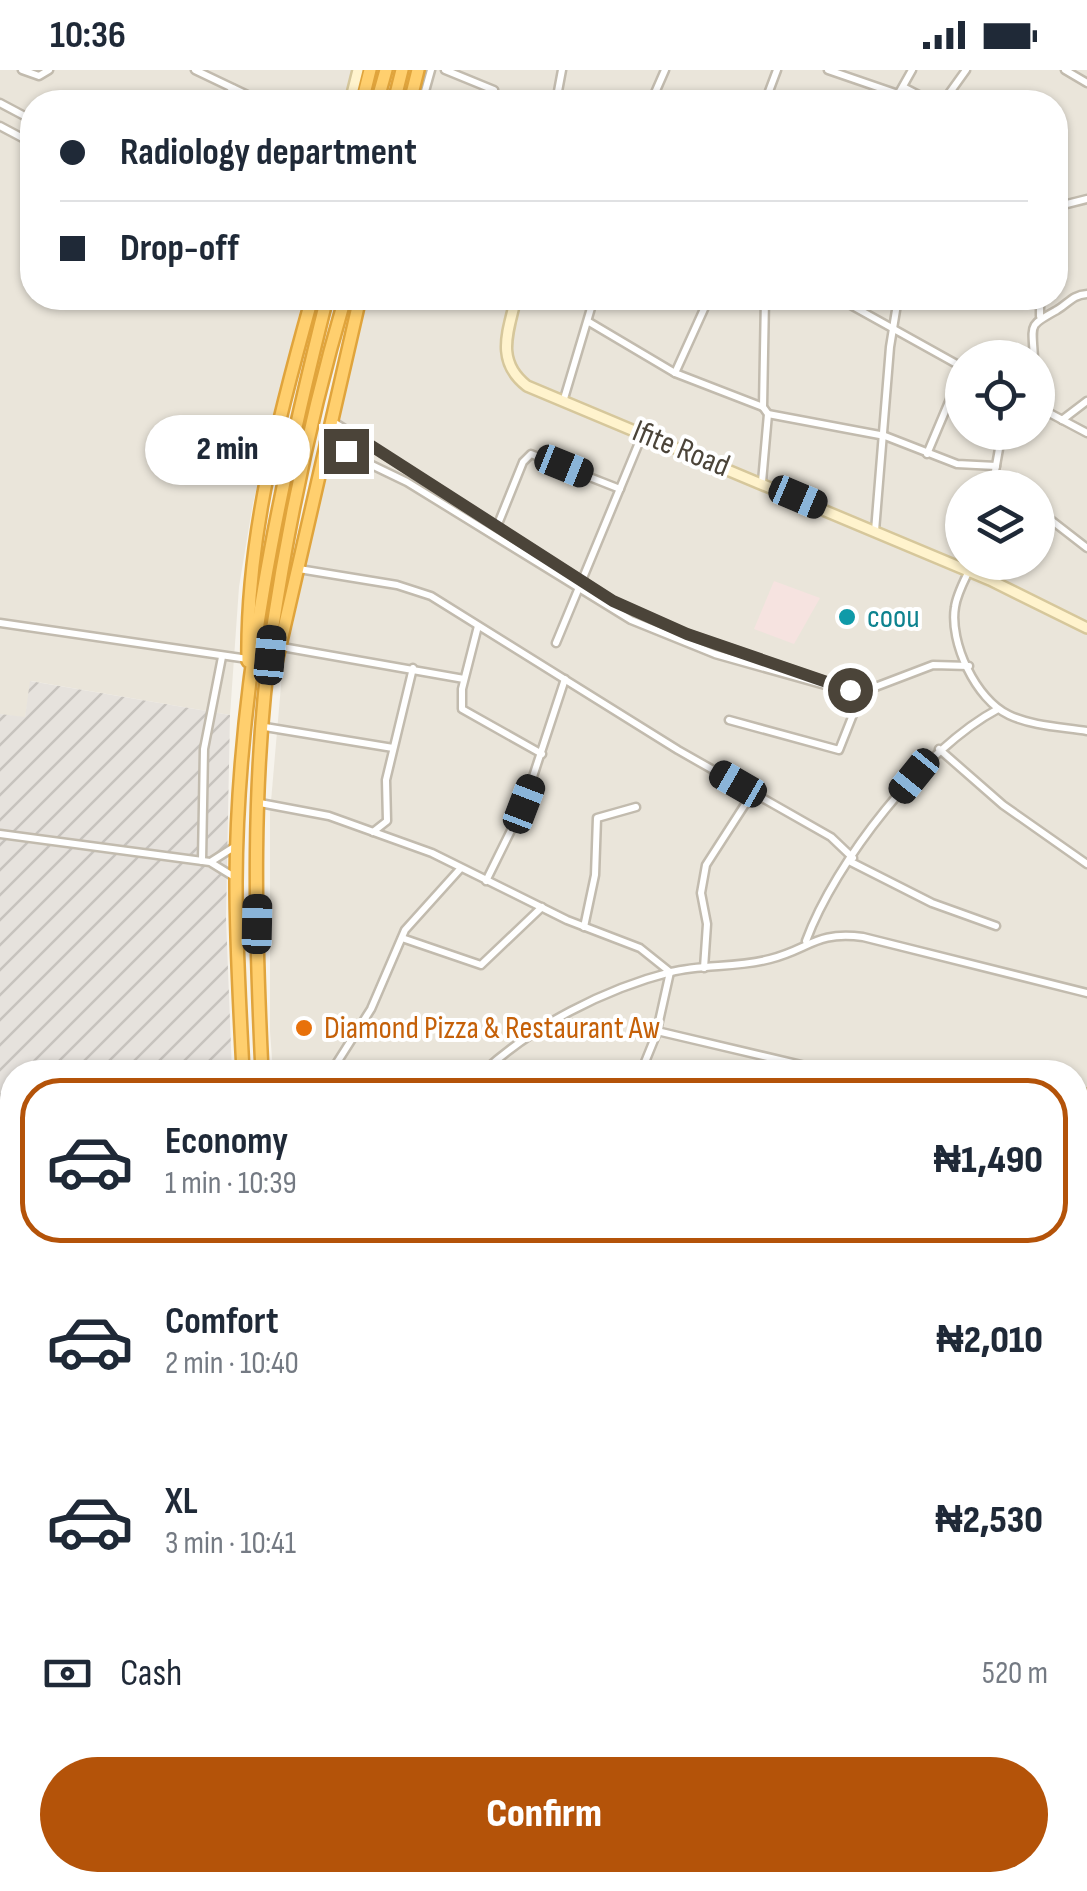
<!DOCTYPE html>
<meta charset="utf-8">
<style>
:root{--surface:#fff;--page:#f6f6f7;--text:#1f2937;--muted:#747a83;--line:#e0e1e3;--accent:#b45309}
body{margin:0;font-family:"Sofia Sans Condensed",sans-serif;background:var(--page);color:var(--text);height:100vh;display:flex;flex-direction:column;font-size:38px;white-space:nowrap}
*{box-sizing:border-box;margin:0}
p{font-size:32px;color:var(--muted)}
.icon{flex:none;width:55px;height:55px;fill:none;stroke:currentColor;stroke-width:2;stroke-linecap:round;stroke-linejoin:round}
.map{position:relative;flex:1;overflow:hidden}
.drawer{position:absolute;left:0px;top:990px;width:1088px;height:832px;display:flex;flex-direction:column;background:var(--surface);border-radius:40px 40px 0 0;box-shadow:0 2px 8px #0004}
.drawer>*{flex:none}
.banner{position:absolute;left:20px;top:20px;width:1048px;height:220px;border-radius:40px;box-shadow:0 2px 8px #0004;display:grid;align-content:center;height:220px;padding:0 40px;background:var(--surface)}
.tools{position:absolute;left:945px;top:270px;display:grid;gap:20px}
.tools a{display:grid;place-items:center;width:110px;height:110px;border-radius:50%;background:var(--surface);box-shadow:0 2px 8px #0004;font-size:50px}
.end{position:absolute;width:45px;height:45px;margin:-22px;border:12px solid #4b4439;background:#fff;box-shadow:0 0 0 5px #fff}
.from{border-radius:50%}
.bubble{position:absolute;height:70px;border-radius:35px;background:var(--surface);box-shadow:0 2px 8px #0004;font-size:32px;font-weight:800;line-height:70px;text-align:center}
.car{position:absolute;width:30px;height:60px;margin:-30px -15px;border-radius:12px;box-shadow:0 0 8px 2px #0007;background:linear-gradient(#222 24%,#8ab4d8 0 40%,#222 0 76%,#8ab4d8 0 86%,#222 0)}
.banner b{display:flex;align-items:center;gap:35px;height:95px;font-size:38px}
.banner b+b{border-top:2px solid var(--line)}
.banner i{width:25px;height:25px;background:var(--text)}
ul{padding:18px 0 0;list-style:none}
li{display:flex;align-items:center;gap:30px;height:165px;margin:0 20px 15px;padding:0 20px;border:5px solid transparent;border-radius:40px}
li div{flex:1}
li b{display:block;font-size:38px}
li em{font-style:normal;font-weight:800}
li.selected{border-color:var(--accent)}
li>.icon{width:90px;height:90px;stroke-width:1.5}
.pay{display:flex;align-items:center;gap:25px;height:110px;padding:0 40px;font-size:38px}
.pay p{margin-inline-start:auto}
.cta{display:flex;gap:20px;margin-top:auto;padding:20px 40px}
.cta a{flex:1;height:115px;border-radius:60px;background:var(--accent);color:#fff;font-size:40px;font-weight:800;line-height:115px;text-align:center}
.status{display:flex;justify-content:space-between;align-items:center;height:70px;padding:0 50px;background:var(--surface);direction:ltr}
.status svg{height:28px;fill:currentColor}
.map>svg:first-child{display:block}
</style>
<div class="status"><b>10:36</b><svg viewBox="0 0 49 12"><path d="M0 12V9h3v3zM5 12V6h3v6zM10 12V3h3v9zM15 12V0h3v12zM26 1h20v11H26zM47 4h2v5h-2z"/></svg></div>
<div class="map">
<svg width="1087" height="1821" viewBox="0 0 1087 1821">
<defs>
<pattern id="industrial-furrows" width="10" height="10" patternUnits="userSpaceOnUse" patternTransform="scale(2.5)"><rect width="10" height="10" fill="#e6e2dd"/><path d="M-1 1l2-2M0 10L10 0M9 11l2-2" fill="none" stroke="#c7c3be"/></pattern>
</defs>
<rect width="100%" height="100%" fill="#f6f3ec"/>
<g fill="#eae5da" fill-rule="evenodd">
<polygon points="0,0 364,0 355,32 32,32 32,228 303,228 253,433 239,517 230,645 31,611 25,648 0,644"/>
<path d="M426,0H1087V1821H493L488,1810H1075V1002H273L270,961V743L282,604L365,228H1055V32H417ZM962,288H1038V362H962ZM962,418H1038V492H962Z"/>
<polygon points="0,1073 12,1097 12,1268 0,1272"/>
<polygon points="12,1347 12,1810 442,1810 447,1821 0,1821 0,1350"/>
</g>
<polygon fill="url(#industrial-furrows)" points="30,611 230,645 226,848 232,1002 12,1002 12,1097 0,1073 0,644 25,647"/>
<polygon fill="#f6e3e0" points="774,511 820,528 794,574 754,559"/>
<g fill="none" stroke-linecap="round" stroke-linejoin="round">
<g stroke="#c2bbae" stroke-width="11">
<g id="street">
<polyline points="22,0 39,6 49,0"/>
<polyline points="195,0 262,32"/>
<polyline points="445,0 494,20"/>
<polyline points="828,0 898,24"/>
<polyline points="1065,0 1087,13"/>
<polyline points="903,17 932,32"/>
<polyline points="107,32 107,31"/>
<polyline points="217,32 234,19"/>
<polyline points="422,32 431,0"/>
<polyline points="556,32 562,0"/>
<polyline points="651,32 665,0"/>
<polyline points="765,32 777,0"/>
<polyline points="894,32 912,0"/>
<polyline points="943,32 966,0"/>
<polyline points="0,33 32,50"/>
<polyline points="0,56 32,73"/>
<polyline points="1055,137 1087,129"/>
<polyline points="838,228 962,297"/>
<polyline points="1040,228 1040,246"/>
<polyline points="589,252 675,303 763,337"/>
<path d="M1034,288C1032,253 1028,256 1057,240C1069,233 1072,225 1087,224"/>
<polyline points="675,303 709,228"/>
<polyline points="1038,308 1047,340"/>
<polyline points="563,332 594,228"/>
<polyline points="1038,337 1087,363"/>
<polyline points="768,344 885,366 957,394 996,396"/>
<polyline points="1062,350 1087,331"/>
<polyline points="332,351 613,531 687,564 827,612"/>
<polyline points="324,372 407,412 631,550 715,584 861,625"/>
<polyline points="927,384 962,301"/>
<polyline points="762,412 768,344 763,337 765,228"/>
<polyline points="992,418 1002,362"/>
<polyline points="1038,440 1087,478"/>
<polyline points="496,459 523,392 531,384 620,419"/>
<polyline points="875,461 890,277 898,228"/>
<path d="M973,492C967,506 957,522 955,537C949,572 976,630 1009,645C1032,656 1062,657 1087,661"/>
<polyline points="299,499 397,515 431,526 678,680 831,767 853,788"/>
<polyline points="0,553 248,589"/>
<polyline points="478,556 462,619 462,639 542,684"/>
<polyline points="556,573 643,363"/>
<polyline points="282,577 464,609"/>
<polyline points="729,650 839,680 858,632 870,619 933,595 969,596"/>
<polyline points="265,657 393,678"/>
<polyline points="939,679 1003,735 1087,794"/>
<polyline points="260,733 329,746 432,783 567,850 640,878 670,902 656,965 641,1002"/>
<polyline points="373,762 387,751 386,710 413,598"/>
<polyline points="0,764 210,792 236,808"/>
<polyline points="202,791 204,679 222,587"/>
<polyline points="212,791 234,777"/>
<polyline points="851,792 932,833 996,856"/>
<polyline points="486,811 524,734 565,609"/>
<polyline points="584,857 595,805 597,748 636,737"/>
<polyline points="402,868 481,895 542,837"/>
<path d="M806,871C835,792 924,678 998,639"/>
<polyline points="704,898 707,854 701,823 706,795 753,722"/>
<polyline points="657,961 831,1002"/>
<polyline points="331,1002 371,939 405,860 460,799"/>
<path d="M483,1002C533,956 604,919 671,902C703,894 737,898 770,889C810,879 815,861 863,867L1087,923"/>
<polyline points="0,1090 12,1112"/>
<polyline points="1075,1188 1087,1177"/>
<polyline points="0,1266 12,1261"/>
<polyline points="0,1461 9,1486 12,1551"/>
<polyline points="1075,1658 1087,1663"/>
<polyline points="1075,1707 1087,1687"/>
<polyline points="1075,1756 1087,1760"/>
<polyline points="103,1810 111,1821"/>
<polyline points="289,1810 303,1821"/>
<polyline points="558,1810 589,1821"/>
<polyline points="970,1810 996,1821"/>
<polyline points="44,1821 58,1810"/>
<polyline points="364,1821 370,1810"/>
<polyline points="737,1821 740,1810"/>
<polyline points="831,1821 835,1810"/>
<polyline points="949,1821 953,1810"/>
<polyline points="1017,1821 1023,1810"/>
</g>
</g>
<g stroke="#d6c79b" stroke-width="14">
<g id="secondary">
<polyline points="350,32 358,0"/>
<path d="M516,228C508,262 495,291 527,316L990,510L1087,558"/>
<polyline points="1075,1028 1087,1024"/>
<polyline points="0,1699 12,1690"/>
<polyline points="184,1821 186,1810"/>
</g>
</g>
<g stroke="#e0a43c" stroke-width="16">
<g id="highway">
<polyline points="362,32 370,0"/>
<polyline points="377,32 386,0"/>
<polyline points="394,32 402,0"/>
<polyline points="410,32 418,0"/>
<path d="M248,591C246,468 279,346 312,228"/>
<polyline points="273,606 360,228"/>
<path d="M243,1002C240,939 236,876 236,812C237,615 279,418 327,228"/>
<path d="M262,1002C255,857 251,706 272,562C289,449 313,337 345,228"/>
<polyline points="449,1810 454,1821"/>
<polyline points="476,1810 481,1821"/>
</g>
</g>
<use href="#street" stroke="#fff" stroke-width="6"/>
<use href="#secondary" stroke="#fff3cd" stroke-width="9"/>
<use href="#highway" stroke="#ffcf6e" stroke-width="11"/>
</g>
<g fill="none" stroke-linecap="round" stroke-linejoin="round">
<polyline stroke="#4b4439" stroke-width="12" points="346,381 356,366 613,531 687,564 850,620"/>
</g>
<circle fill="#0f9aa8" stroke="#fff" stroke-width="4" cx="847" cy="547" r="10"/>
<circle fill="#e8710a" stroke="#fff" stroke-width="4" cx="304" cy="958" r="10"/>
<g text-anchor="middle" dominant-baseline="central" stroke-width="8" stroke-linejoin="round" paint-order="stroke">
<g font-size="32" fill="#4b4439" stroke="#fff">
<text transform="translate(681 379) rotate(22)">Ifite Road</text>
</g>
<g font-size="32" fill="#0d838f" stroke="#fff" text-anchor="start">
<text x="867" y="547">coou</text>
</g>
<g font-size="32" fill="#c56008" stroke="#fff" text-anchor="start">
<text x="324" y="958">Diamond Pizza &amp; Restaurant Aw</text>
</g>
</g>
</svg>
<div class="tools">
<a><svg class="icon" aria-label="locate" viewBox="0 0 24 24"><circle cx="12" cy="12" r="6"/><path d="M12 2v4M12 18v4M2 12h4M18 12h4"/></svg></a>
<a><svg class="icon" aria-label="layers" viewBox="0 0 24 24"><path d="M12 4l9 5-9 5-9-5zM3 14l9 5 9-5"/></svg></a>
</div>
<i class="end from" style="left:850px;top:620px"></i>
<i class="end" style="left:346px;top:381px"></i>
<div class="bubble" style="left:145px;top:345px;width:165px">2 min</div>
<i class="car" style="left:564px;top:396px;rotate:112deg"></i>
<i class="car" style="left:798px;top:427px;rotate:113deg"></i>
<i class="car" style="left:270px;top:585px;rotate:5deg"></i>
<i class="car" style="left:914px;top:706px;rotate:219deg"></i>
<i class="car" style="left:738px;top:714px;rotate:300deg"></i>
<i class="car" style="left:524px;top:734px;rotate:21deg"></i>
<i class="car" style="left:257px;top:854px;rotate:1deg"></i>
<div class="banner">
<b><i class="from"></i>Radiology department</b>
<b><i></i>Drop-off</b>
</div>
<section class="drawer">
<ul>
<li class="selected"><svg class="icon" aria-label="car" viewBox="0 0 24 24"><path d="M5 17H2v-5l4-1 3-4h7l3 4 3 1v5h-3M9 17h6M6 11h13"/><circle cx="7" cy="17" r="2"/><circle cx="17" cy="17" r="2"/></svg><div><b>Economy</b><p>1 min · 10:39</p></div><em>₦1,490</em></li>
<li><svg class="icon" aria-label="car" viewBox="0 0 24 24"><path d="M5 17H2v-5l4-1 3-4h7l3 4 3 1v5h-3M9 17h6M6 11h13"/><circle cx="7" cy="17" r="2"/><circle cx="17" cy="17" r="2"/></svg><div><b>Comfort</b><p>2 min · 10:40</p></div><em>₦2,010</em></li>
<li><svg class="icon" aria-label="car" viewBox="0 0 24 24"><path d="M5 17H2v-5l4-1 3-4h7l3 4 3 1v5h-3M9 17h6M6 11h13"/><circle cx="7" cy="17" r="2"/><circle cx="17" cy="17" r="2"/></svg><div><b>XL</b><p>3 min · 10:41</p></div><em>₦2,530</em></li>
</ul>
<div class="pay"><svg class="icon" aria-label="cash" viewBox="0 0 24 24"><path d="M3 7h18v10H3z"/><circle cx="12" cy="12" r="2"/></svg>Cash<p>520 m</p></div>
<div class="cta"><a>Confirm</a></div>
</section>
</div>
